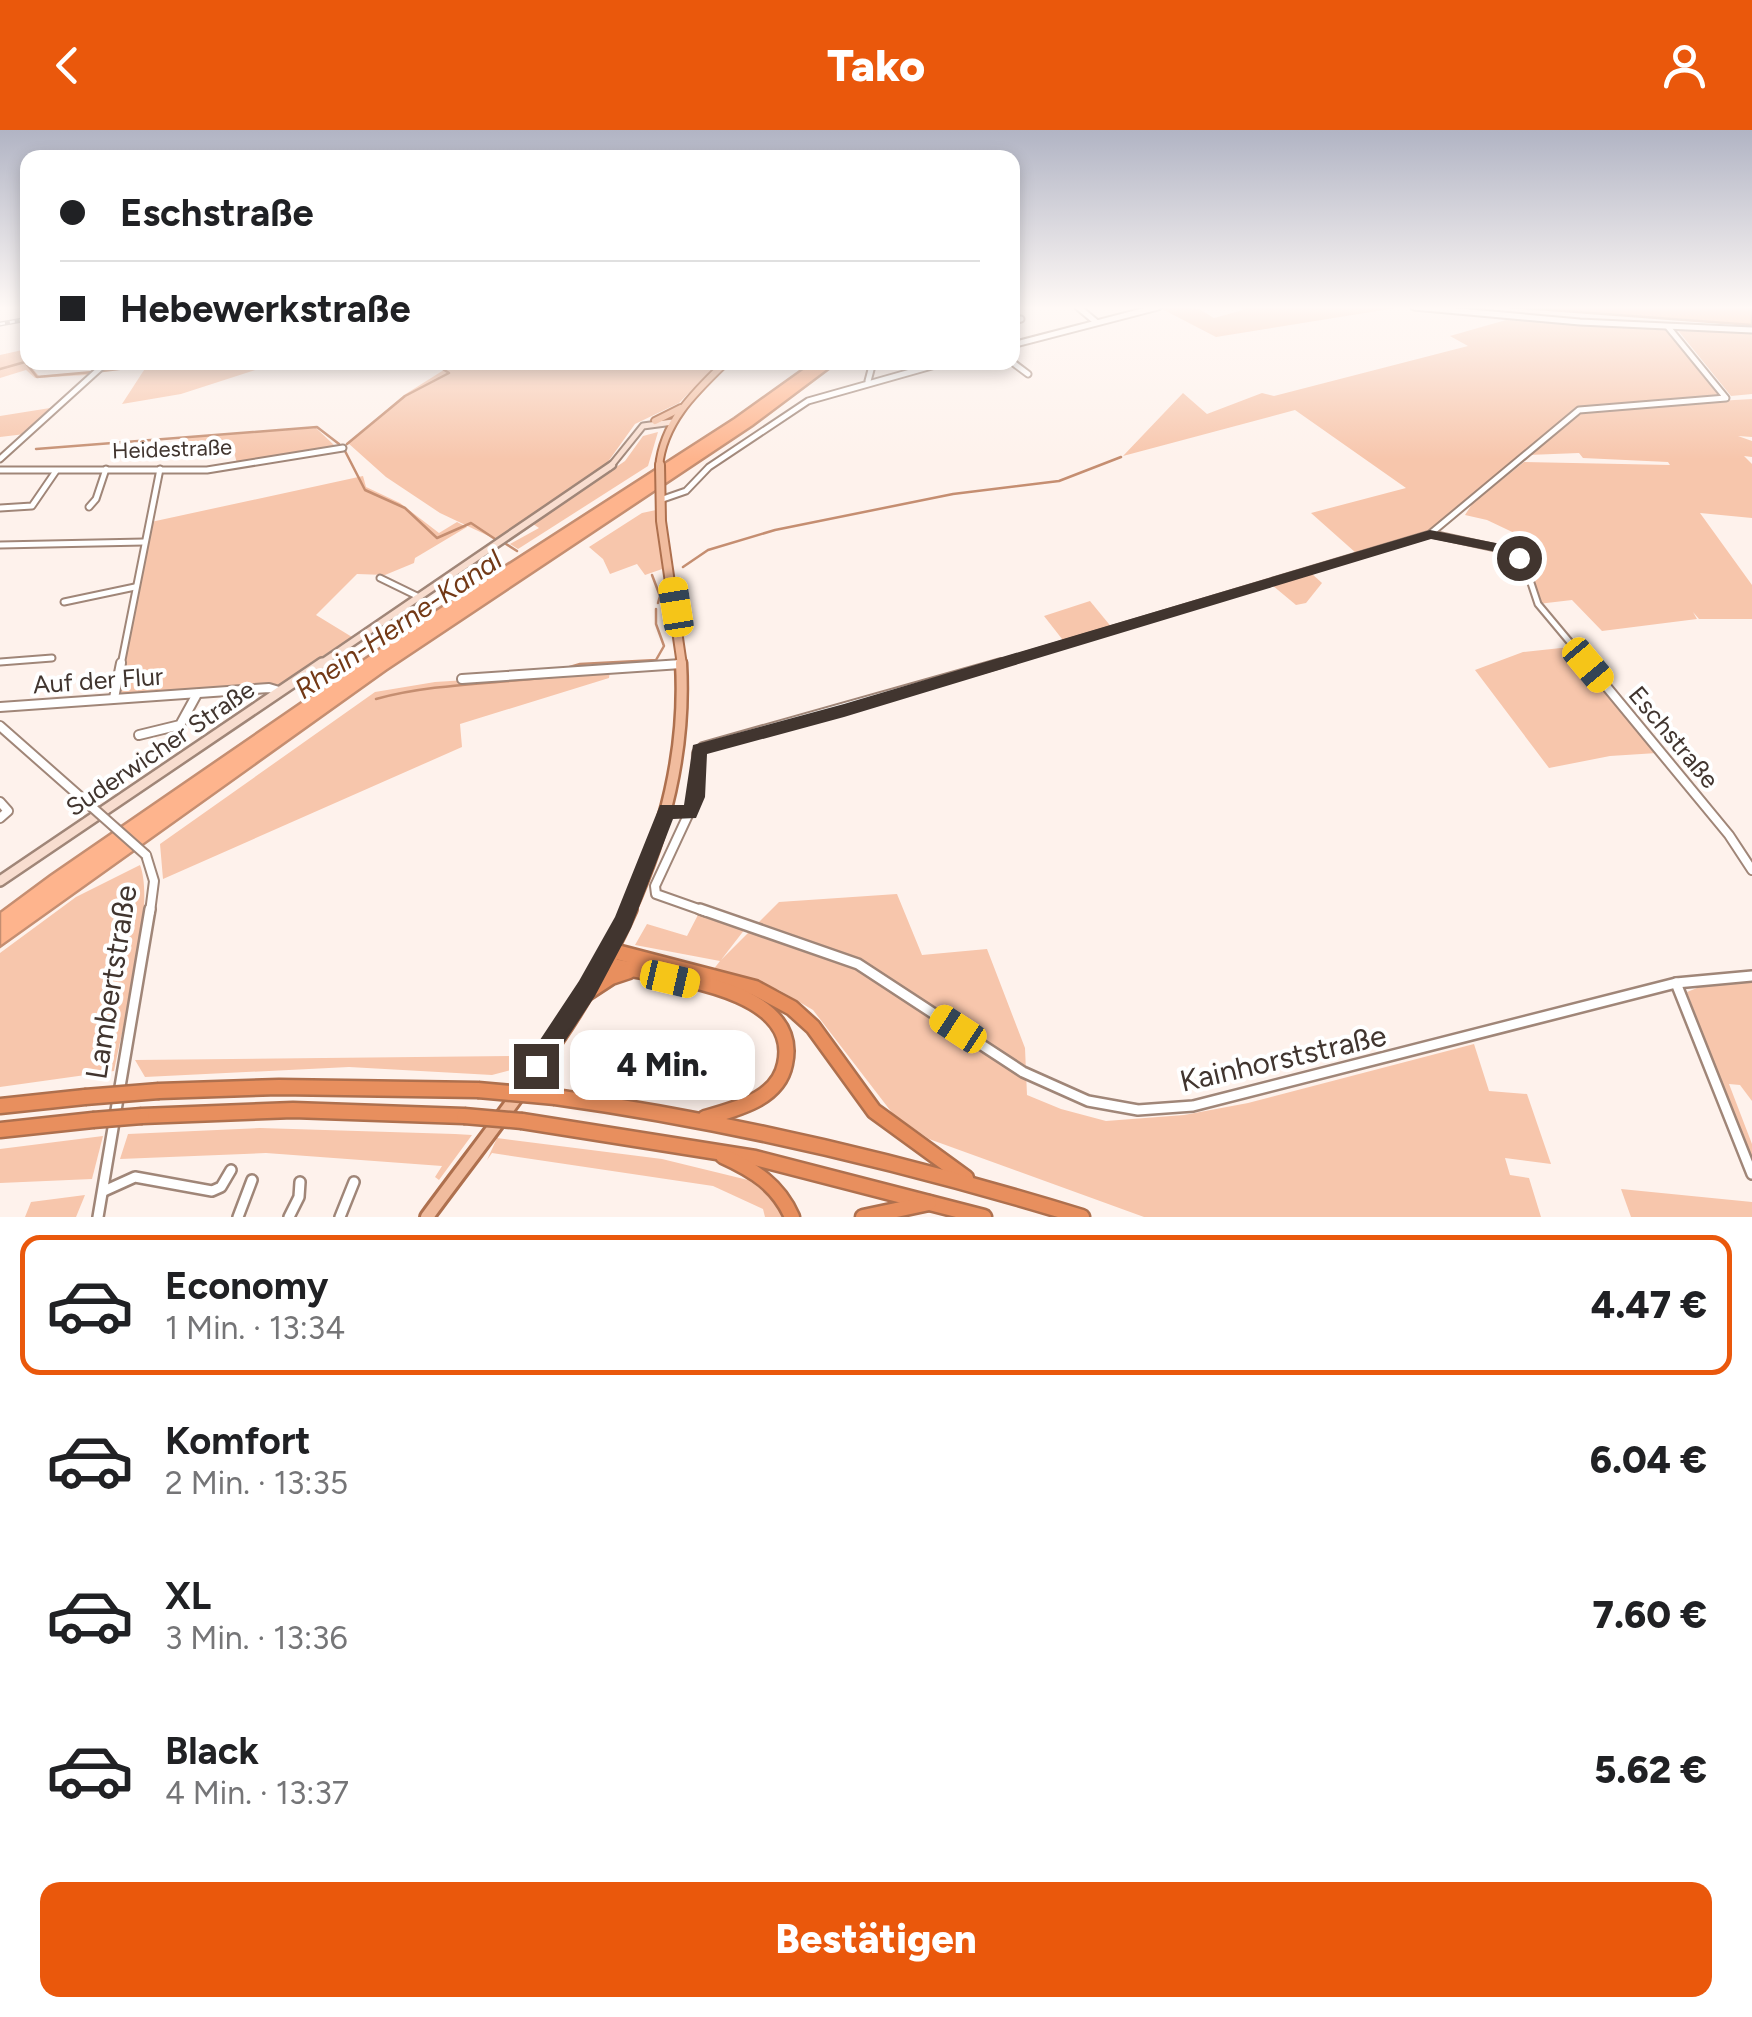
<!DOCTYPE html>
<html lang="de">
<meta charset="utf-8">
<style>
:root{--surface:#fff;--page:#f6f6f6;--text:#202124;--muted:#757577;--line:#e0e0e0;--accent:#ea580c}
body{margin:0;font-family:Figtree,sans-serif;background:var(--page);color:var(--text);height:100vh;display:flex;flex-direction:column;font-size:38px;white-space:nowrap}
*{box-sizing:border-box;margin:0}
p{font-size:32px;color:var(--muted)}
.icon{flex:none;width:55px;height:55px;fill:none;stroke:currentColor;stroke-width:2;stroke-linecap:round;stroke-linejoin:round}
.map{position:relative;height:1087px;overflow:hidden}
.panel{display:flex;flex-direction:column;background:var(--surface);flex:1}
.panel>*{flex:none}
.top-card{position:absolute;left:20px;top:20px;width:1000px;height:220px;border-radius:20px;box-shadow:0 5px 15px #0003;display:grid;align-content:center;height:220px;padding:0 40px;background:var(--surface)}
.end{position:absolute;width:45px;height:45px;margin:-22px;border:12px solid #41352f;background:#fff;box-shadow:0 0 0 5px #fff}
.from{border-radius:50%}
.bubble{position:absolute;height:70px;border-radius:20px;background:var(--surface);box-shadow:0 5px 15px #0003;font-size:32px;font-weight:800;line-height:70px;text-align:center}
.car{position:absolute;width:30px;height:60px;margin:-30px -15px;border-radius:12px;box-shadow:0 0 8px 2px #0007;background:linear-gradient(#f5c518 24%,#345 0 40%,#f5c518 0 76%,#345 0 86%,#f5c518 0)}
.top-card b{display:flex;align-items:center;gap:35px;height:95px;font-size:38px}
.top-card b+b{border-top:2px solid var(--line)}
.top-card i{width:25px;height:25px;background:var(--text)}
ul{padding:18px 0 0;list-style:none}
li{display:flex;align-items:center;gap:30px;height:140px;margin:0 20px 15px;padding:0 20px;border:5px solid transparent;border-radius:20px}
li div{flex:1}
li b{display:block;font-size:38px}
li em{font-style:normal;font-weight:800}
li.current{border-color:var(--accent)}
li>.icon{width:90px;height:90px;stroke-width:1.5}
.cta{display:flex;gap:20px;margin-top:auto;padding:20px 40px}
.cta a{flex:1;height:115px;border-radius:20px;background:var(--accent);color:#fff;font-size:40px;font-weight:800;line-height:115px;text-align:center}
header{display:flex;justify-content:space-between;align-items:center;height:130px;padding:0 40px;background:var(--accent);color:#fff;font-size:45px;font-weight:800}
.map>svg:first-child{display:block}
</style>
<header><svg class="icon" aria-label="back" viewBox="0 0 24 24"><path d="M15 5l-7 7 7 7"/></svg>Tako<svg class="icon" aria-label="person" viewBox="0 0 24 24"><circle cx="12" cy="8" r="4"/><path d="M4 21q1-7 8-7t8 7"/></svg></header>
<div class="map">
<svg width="1752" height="1087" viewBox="0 0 1752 1087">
<rect width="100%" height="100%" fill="#fef2ec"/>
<g fill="#f7c6ac">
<polygon points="1167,177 1199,179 1214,188 1243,180 1241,177 1396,178 1216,207 1162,179"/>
<polygon points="1526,189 1665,198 1720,265 1714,269 1581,276 1437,400 1356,423 1311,383 1406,358 1295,280 1123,326 1183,263 1207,284 1262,263 1274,266 1468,216 1450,206 1506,190"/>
<polygon points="1676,198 1752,201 1752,264 1731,266"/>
<polygon points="27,219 28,232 39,233 32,238 39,246 96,241 25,304 0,307 0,286 50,278 87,245 35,248 26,240 0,248 0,225"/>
<polygon points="111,232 256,232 261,238 181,264 122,274 146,237 100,242"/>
<polygon points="455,233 718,233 679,273 635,294 605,336 495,409 440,383 386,347 348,313 404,265"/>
<polygon points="1752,269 1752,307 1738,306 1752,311 1752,327 1744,326 1752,334 1752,388 1700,383 1752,455 1752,489 1699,489 1693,482 1697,489 1602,501 1572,470 1538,474 1520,427 1531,411 1487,390 1465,385 1472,374 1524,332 1670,335 1668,332 1583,328 1579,323 1528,325 1580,284 1598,278"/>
<polygon points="316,298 335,316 237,333 233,319 206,323 205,319 178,318 188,307"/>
<polygon points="658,302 648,336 518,419 510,414 539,398 533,394 625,331 643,306"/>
<polygon points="363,346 366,357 400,373 439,403 457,392 467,397 415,428 414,433 385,445 357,444 316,485 352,507 280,554 123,565 119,562 151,392"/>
<polygon points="656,380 665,438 645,445 637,434 610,444 603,429 589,417 642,383"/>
<polygon points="1311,443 1322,453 1306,473 1296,475 1272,455"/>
<polygon points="1090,471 1113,499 1066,514 1044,486"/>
<polygon points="1570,517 1657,623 1610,626 1549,638 1475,540 1523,522"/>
<polygon points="610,541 609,548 460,594 462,617 163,749 160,714 375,562 435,552"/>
<path d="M140,735C156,776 123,893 114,941L0,957V823L76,767Z"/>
<polygon points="897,764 922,825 987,819 1025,918 1027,965 1061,979 1106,991 1184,985 1248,973 1474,914 1489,961 1527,964 1551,1034 1505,1028 1510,1045 1529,1048 1541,1087 1144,1087 929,1009 893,984 813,880 779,860 713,840 720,831 635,815 647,794 687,806 699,783 745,799 721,830 779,772"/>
<polygon points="1752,851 1752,971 1740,955 1729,954 1752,1014 1752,1032 1687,862 1702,856"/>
<polygon points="512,926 522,937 492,945 349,937 145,947 135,930"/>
<polygon points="260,998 455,1004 472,1005 439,1050 435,1047 442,1036 266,1023 120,1029 128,1004"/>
<polygon points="103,1006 92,1049 0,1053 0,1019"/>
<polygon points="497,1008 662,1029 748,1050 772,1067 783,1087 765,1087 763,1079 713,1056 492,1023 487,1030"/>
<polygon points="1621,1059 1752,1072 1752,1087 1631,1087"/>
<polygon points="85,1065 76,1087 25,1087 31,1072"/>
</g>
<g fill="#feb48d" stroke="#c58e71" stroke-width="2.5">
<polygon points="1509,177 1752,177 1752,195"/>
<polygon points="811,233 837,233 753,296 386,541 0,817 0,782 50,745 419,491 734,288"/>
</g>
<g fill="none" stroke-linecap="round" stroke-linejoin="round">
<g stroke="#c58e71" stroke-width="2.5">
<polyline points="0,239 25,232 37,247 93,242"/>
<polyline points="102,241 176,232"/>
<polyline points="347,314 405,266 449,243 432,232"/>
<polyline points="36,319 317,297 339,314"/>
<polyline points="345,321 365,360 405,378 437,408 471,393 495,409"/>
<polyline points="506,414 517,421"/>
<polyline points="683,437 708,420 775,400 953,364 1059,351 1121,327"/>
<polyline points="652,445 660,466 658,473"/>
<polyline points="563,539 580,534 656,530 664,516 656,494 656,479"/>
<path d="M376,569C434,553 498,554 559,546"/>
</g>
<g stroke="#a08678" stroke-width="9">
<g id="minor-far2">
<polyline points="1078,177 1096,192"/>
<polyline points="1414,177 1580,192 1752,200"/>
<polyline points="1012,191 1021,189"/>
<polyline points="1012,215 1158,177"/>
<polyline points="1012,232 1028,244"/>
<polyline points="868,251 873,232"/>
<polyline points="0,329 107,232"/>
<polyline points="0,340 207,340 343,318"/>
<polyline points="660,370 686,361 709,337 808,271 946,232"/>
<polyline points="89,377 96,369 106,339"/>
<polyline points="0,378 32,376 56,341"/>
<polyline points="1432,404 1510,421 1525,435 1538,474 1589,535"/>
<polyline points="0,415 144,412"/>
<polyline points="380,448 419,467"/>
<polyline points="64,472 135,457"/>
<polyline points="0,532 52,528"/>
<polyline points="121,535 160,339"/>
<polyline points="661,535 681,534"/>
<polyline points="993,535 1430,404 1579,280 1726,268 1668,197"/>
</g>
</g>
<g stroke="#a08678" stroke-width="12">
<g id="minor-far1">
<polyline points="1587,533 1729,705 1752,740"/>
<polyline points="462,549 681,534"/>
<polyline points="114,568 121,533"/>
<polyline points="0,577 269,558 279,561"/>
<polyline points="0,596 93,678"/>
<polyline points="139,605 180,595 197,564"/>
<polyline points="0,672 8,681 0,688"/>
<polyline points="667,680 689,683 696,667 697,623 703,617 1001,533"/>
<polyline points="689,683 655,756 656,764 707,782"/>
<polyline points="146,725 154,751 150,782"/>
</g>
</g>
<g stroke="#a08678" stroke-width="14">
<g id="minor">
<polyline points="700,779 858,834 1023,942 1088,971 1138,980 1193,976 1676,853 1752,846"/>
<polyline points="1676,853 1752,1044"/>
<polyline points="104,1061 135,1047 212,1061 221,1057 231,1040"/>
<polyline points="98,1087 150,779"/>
<polyline points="238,1087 252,1050"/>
<polyline points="289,1087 299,1067 300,1052"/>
<polyline points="340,1087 354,1052"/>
</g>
</g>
<g stroke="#a08678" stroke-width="9">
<polyline id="secondary-far2" points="610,337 643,296 673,292"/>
</g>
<g stroke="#a08678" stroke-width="11">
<polyline id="secondary-far1" points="319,535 612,335"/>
</g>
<g stroke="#a08678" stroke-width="14">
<polyline id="secondary" points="0,751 322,533"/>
</g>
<g stroke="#ae704e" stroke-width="10">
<g id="primary-far3">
<polyline points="655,291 681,278"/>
<path d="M659,337C663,292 695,262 726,232"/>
</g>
</g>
<g stroke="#ae704e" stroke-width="12">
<polyline id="primary-far2" points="660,335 661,391 682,535"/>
</g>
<g stroke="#ae704e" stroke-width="15">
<path id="primary-far1" d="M629,782C665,701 686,622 681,533"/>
</g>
<g stroke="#ae704e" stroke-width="18">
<path id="primary" d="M427,1087C499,989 581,891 630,779"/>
</g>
<g stroke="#ae704e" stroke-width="19">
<g id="motorway">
<polyline points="609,820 755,858 792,878 813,897 874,981 966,1048"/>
<path d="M605,828L614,836C664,846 802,857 785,934C778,970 735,979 705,988"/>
<polyline points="582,866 611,847 629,841"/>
<polyline points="159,961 279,957 478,960"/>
<path d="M555,967C735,992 909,1034 1082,1087"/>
<polyline points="0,976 85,967"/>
<polyline points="142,986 293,980 464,986"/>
<polyline points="522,991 755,1028 984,1087"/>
<polyline points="0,1000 93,990"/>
<path d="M723,1026C754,1040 778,1055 792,1087"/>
<polyline points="863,1087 929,1073"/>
</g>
</g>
<use href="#minor-far2" stroke="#fff" stroke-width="5"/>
<use href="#minor-far1" stroke="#fff" stroke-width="8"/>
<use href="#minor" stroke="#fff" stroke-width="9"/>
<use href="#secondary-far2" stroke="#f8ddcf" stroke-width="5"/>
<use href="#secondary-far1" stroke="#f8ddcf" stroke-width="6"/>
<use href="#secondary" stroke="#f8ddcf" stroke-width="9"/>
<use href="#primary-far3" stroke="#f1bc9e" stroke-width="6"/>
<use href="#primary-far2" stroke="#f1bc9e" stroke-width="8"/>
<use href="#primary-far1" stroke="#f1bc9e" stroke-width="10"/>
<use href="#primary" stroke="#f1bc9e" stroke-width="12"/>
<use href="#motorway" stroke="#e88f5e" stroke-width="14"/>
<g stroke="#948882" stroke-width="5">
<polyline id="rail" points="0,194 28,189"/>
</g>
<use href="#rail" stroke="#fff" stroke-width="2.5" stroke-dasharray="5" stroke-linecap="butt"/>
<g stroke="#a08678" stroke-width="12" stroke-linecap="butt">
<polyline id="minor-bridge" points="93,678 146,725"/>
</g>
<g stroke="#ae704e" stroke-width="19" stroke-linecap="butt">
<g id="motorway-bridge">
<polyline points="478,960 555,967"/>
<polyline points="85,967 159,961"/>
<polyline points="464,986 522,991"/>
<polyline points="93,990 142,986"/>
</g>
</g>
<use href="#minor-bridge" stroke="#fff" stroke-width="8"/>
<use href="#motorway-bridge" stroke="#e88f5e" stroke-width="14"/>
</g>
<linearGradient id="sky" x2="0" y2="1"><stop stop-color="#b1b4c4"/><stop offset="0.54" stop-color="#fff9f6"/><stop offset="1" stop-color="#fff9f6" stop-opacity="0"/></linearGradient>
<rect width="1752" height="329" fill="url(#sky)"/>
<polygon fill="#41352f" points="1430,400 1506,415 1526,428 1519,432 1497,422 1431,409 844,587 707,624 705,667 696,688 673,689 631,798 595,866 544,943 536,947 528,943 524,936 528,928 579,851 615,787 660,675 684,675 693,615 844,574"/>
<g text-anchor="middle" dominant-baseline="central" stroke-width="8" stroke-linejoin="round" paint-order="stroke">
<g font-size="22" fill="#41352f" stroke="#fff">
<text transform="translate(172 319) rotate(-2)">Heidestraße</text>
</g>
<g font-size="25" fill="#41352f" stroke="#fff">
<text transform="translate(98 550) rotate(-4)">Auf der Flur</text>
<text transform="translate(1674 607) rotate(50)">Eschstraße</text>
<text transform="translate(160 618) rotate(-34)">Suderwicher Straße</text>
</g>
<g font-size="28" font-style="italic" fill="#733916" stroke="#fff">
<text transform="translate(398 494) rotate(-34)">Rhein-Herne-Kanal</text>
</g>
<g font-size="30" fill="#41352f" stroke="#fff">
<text transform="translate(111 852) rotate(-81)">Lambertstraße</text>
<text transform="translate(1283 928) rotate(-13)">Kainhorststraße</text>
</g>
</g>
</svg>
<i class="end from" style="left:1519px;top:428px"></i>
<i class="end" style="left:536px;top:936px"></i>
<div class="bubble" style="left:570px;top:900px;width:185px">4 Min.</div>
<i class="car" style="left:676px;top:477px;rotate:351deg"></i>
<i class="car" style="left:1588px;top:535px;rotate:140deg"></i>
<i class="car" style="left:670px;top:849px;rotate:103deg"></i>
<i class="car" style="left:958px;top:899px;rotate:303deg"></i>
<div class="top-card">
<b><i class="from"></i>Eschstraße</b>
<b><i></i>Hebewerkstraße</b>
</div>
</div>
<section class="panel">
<ul>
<li class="current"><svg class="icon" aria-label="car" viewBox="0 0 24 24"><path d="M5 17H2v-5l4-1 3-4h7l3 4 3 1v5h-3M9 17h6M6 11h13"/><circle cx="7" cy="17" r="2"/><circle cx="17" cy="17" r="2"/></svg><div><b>Economy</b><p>1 Min. · 13:34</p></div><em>4.47 €</em></li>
<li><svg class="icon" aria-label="car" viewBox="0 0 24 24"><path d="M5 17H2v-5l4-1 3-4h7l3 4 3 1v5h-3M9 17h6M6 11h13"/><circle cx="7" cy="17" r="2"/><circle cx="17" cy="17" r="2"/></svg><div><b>Komfort</b><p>2 Min. · 13:35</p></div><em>6.04 €</em></li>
<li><svg class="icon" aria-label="car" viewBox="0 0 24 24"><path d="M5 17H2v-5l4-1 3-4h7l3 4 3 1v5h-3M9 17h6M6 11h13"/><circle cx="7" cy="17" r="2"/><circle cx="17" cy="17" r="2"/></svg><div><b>XL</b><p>3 Min. · 13:36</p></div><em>7.60 €</em></li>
<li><svg class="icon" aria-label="car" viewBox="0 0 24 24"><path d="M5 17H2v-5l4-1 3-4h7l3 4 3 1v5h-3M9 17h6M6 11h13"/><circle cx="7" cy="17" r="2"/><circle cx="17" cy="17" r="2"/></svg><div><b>Black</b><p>4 Min. · 13:37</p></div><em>5.62 €</em></li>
</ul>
<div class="cta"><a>Bestätigen</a></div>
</section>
